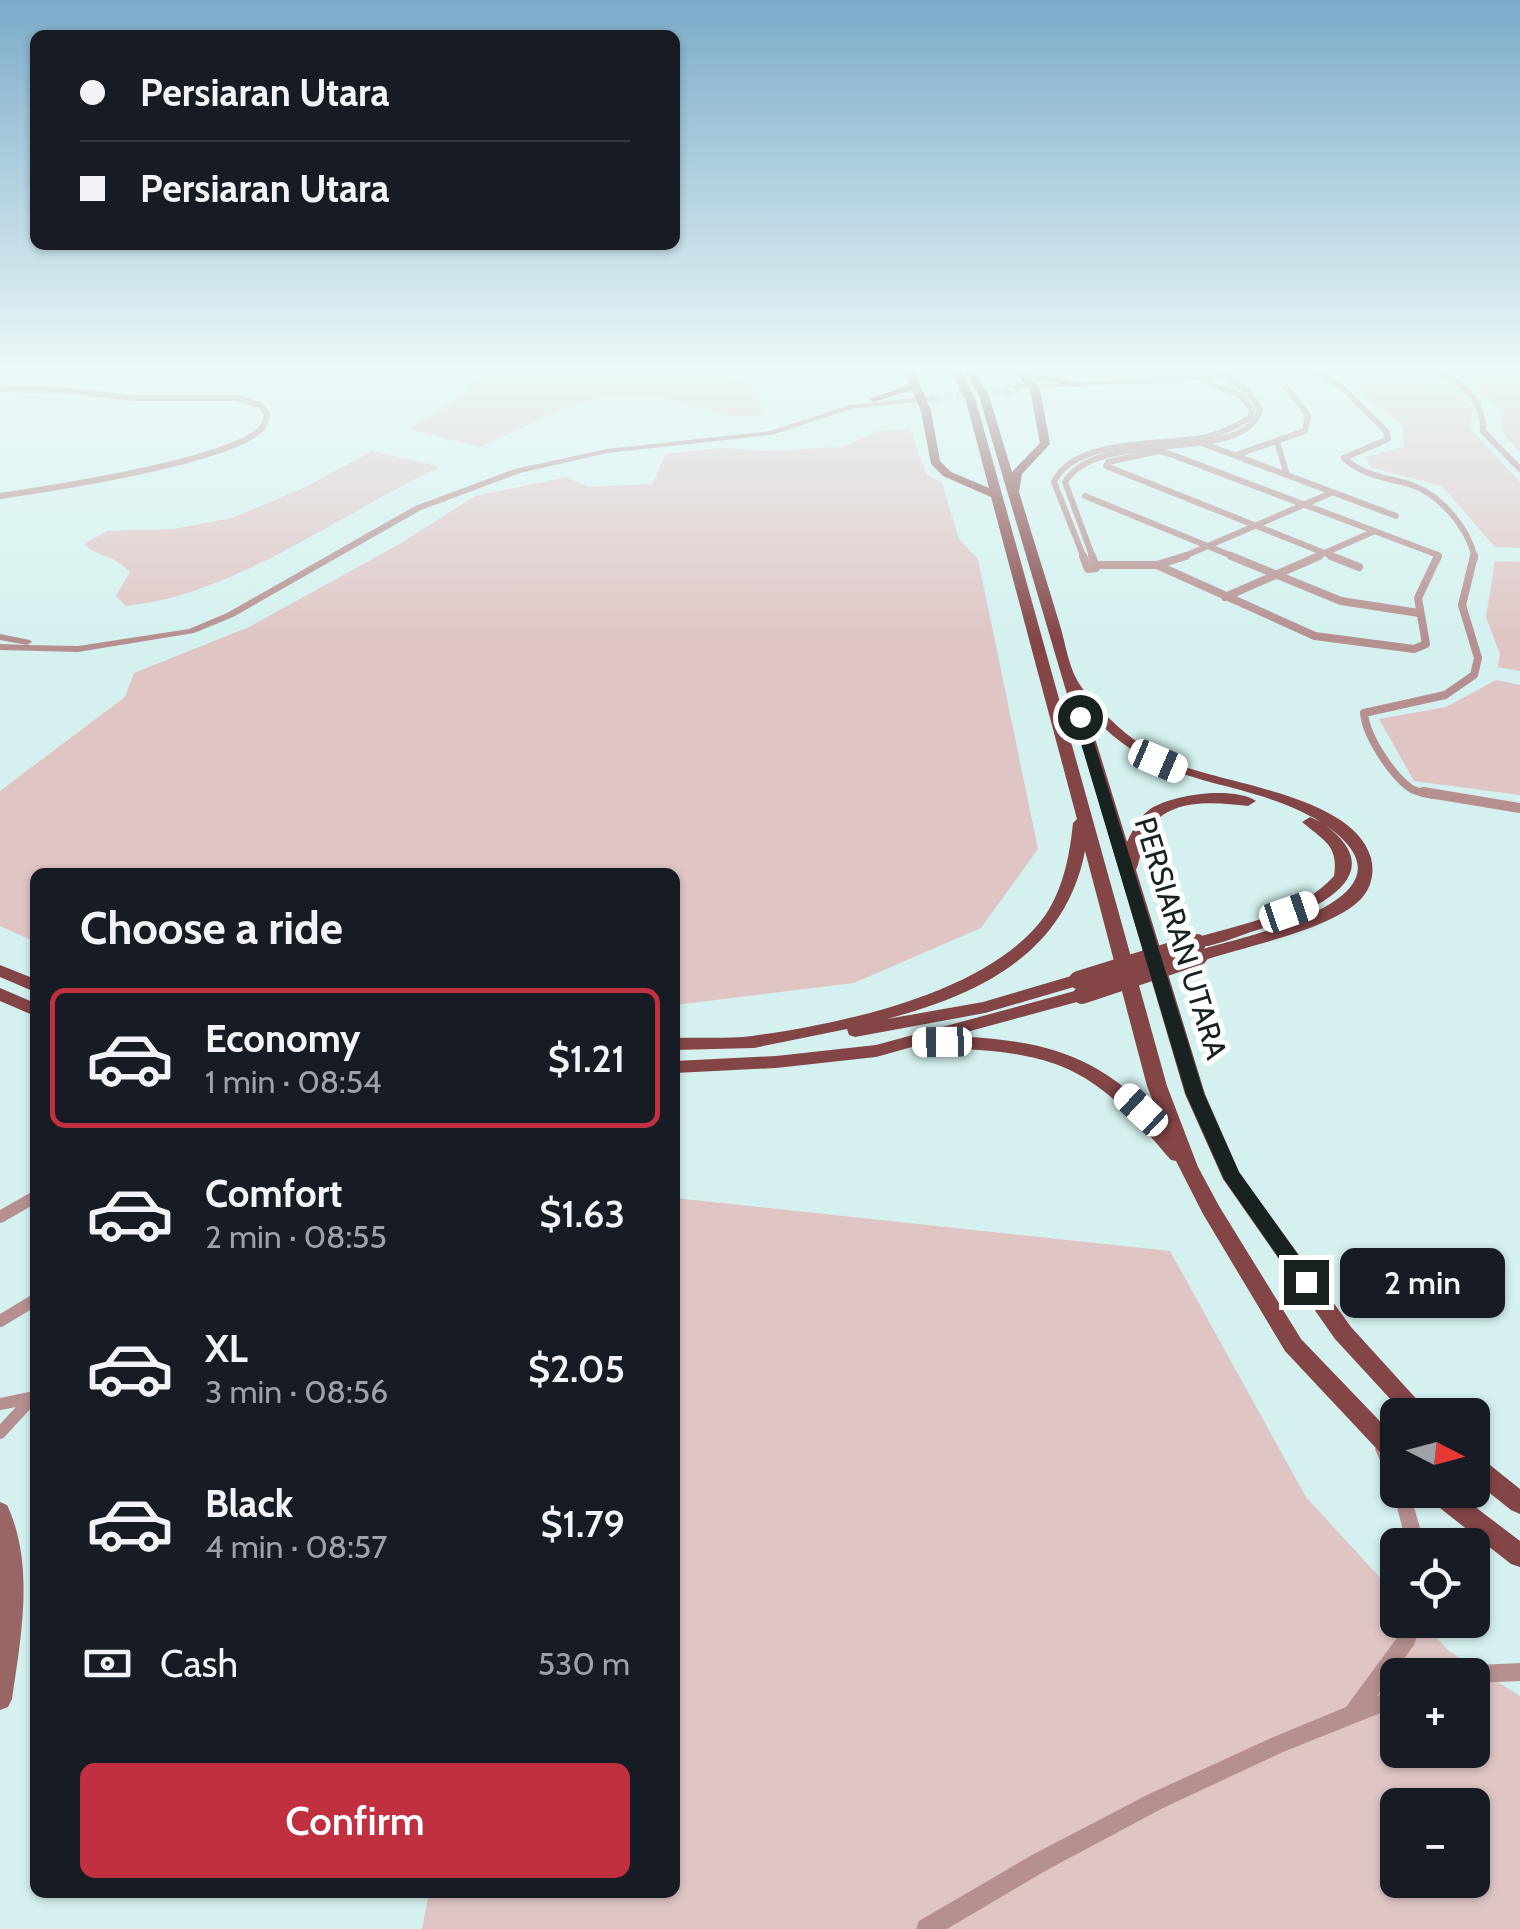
<!DOCTYPE html>
<meta charset="utf-8">
<style>
:root{--surface:#171b24;--page:#20242c;--text:#f1f3f6;--muted:#9ea1a6;--line:#363941;--accent:#c03041}
body{margin:0;font-family:Cabin,sans-serif;background:var(--page);color:var(--text);height:100vh;display:flex;flex-direction:column;font-size:38px;white-space:nowrap}
*{box-sizing:border-box;margin:0}
p{font-size:32px;color:var(--muted)}
.icon{flex:none;width:55px;height:55px;fill:none;stroke:currentColor;stroke-width:2;stroke-linecap:round;stroke-linejoin:round}
.map{position:relative;flex:1;overflow:hidden}
.details{position:absolute;left:30px;top:868px;width:650px;height:1030px;display:flex;flex-direction:column;background:var(--surface);border-radius:15px;box-shadow:0 2px 8px #0004}
.details>*{flex:none}
.hud{position:absolute;left:30px;top:30px;width:650px;height:220px;border-radius:15px;box-shadow:0 2px 8px #0004;display:grid;align-content:center;height:220px;padding:0 50px;background:var(--surface)}
.needle{width:65px;rotate:96deg}
.buttons{position:absolute;left:1380px;top:1398px;display:grid;gap:20px}
.buttons a{display:grid;place-items:center;width:110px;height:110px;border-radius:15px;background:var(--surface);box-shadow:0 2px 8px #0004;font-size:50px}
.end{position:absolute;width:45px;height:45px;margin:-22px;border:12px solid #172221;background:#fff;box-shadow:0 0 0 5px #fff}
.from{border-radius:50%}
.bubble{position:absolute;height:70px;border-radius:15px;background:var(--surface);box-shadow:0 2px 8px #0004;font-size:32px;font-weight:600;line-height:70px;text-align:center}
.car{position:absolute;width:30px;height:60px;margin:-30px -15px;border-radius:12px;box-shadow:0 0 8px 2px #0007;background:linear-gradient(#fff 24%,#345 0 40%,#fff 0 76%,#345 0 86%,#fff 0)}
.hud b{display:flex;align-items:center;gap:35px;height:95px;font-size:38px}
.hud b+b{border-top:2px solid var(--line)}
.hud i{width:25px;height:25px;background:var(--text)}
ul{padding:0;list-style:none}
li{display:flex;align-items:center;gap:30px;height:140px;margin:0 20px 15px;padding:0 30px;border:5px solid transparent;border-radius:15px}
li div{flex:1}
li b{display:block;font-size:38px}
li em{font-style:normal;font-weight:600}
li.selected{border-color:var(--accent)}
li>.icon{width:90px;height:90px;stroke-width:1.5}
h2{padding:0 50px;font-size:45px;line-height:120px}
.pay{display:flex;align-items:center;gap:25px;height:110px;padding:0 50px;font-size:38px}
.pay p{margin-inline-start:auto}
.action{display:flex;gap:20px;margin-top:auto;padding:20px 50px}
.action a{flex:1;height:115px;border-radius:15px;background:var(--accent);color:#fff;font-size:40px;font-weight:600;line-height:115px;text-align:center}
.map>svg:first-child{display:block}
</style>
<div class="map">
<svg width="1520" height="1929" viewBox="0 0 1520 1929">
<rect width="100%" height="100%" fill="#d4f1ef"/>
<g fill="#dfc6c5" fill-rule="evenodd">
<path d="M492,368H706C735,378 756,384 764,415L734,417L656,396L602,397L568,406L481,447L409,429L451,403Z"/>
<polygon points="1449,368 1520,368 1520,452 1501,431 1502,411 1478,388"/>
<polygon points="1449,385 1472,409 1470,429 1520,482 1520,548 1495,547 1442,486 1372,468 1365,457 1404,447 1403,426 1357,389"/>
<polygon points="910,429 927,475 942,483 959,539 978,559 1038,849 981,928 854,983 675,1005 675,872 35,872 35,942 0,926 0,791 125,697 134,673 249,627 398,545 475,496 567,477 588,487 653,484 665,454 722,448 770,451 842,447 878,431"/>
<path d="M372,451L440,467C339,514 237,594 126,606L116,596L130,572C112,553 95,556 84,544L107,531L174,529L232,518L306,487Z"/>
<polygon points="1495,561 1520,562 1520,671 1498,667 1500,654 1486,617"/>
<polygon points="1496,680 1520,685 1520,795 1414,781 1379,719 1446,707"/>
<path d="M675,1198L1170,1251L1306,1497L1397,1596L1398,1620H1420L1449,1651L1520,1696V1929H422L429,1893L675,1892ZM1398,1675H1472V1750H1398ZM1398,1805H1472V1880H1398Z"/>
</g>
<g fill="none" stroke-linecap="round" stroke-linejoin="round">
<polyline stroke="#aec8c6" stroke-width="8" stroke-dasharray="8 4" stroke-linecap="butt" points="932,398 1019,390"/>
<g stroke="#b69090" stroke-width="6">
<polyline points="1217,368 1228,377"/>
<path d="M1309,368L1344,389L1386,431L1388,439L1344,458C1363,476 1385,477 1409,484C1440,494 1468,527 1475,558"/>
<path d="M1436,368C1461,384 1484,398 1483,431L1520,469"/>
<path d="M0,389L63,390L133,398H236L260,405L267,414C266,419 265,424 262,428C233,461 48,489 0,496"/>
<polyline points="1199,442 1396,516"/>
<polyline points="1277,442 1287,475"/>
<polyline points="1236,455 1305,431 1308,415 1286,387"/>
<polyline points="1085,496 1237,558"/>
<path d="M1084,558L1054,482C1074,437 1167,446 1207,437C1223,433 1236,426 1250,418L1252,409L1241,396L1222,388"/>
<path d="M1093,558L1065,482C1099,426 1248,466 1260,409L1247,390L1238,385"/>
<polyline points="1180,558 1331,493"/>
<polyline points="1313,558 1375,531"/>
<polyline points="1337,558 1106,466 1108,462 1159,451 1170,454 1438,555 1436,558"/>
</g>
<g stroke="#b69090" stroke-width="8">
<polyline points="1083,556 1088,569 1096,568 1092,556"/>
<polyline points="1231,556 1341,601 1419,613"/>
<polyline points="1331,556 1359,567"/>
<polyline points="1096,565 1157,565 1186,556"/>
<polyline points="1157,565 1315,636 1414,649 1426,644 1418,598 1438,556"/>
<polyline points="1225,597 1319,556"/>
<path d="M1433,795C1426,793 1415,792 1410,788C1391,774 1366,736 1364,713L1445,695L1474,675L1478,658L1462,605L1474,556"/>
</g>
<polyline stroke="#b69090" stroke-width="10" points="1423,792 1520,808"/>
<g stroke="#b69090" stroke-width="12">
<polyline points="0,1217 35,1197"/>
<polyline points="0,1321 35,1300"/>
<polyline points="0,1404 30,1398"/>
<polyline points="0,1433 35,1395"/>
</g>
<g fill="#b69090" fill-rule="evenodd">
<path d="M1210,374L1230,376L1243,384L1222,390L1201,382L1200,380L1015,389L1011,387L1015,385L1205,376ZM1212,378L1226,379L1233,383L1222,386L1208,381Z"/>
<polygon points="932,396 936,398 935,400 851,409 771,435 607,453 520,473 421,510 233,617 194,633 78,652 0,650 0,644 27,645 0,640 0,634 30,640 32,642 27,645 78,646 189,629 227,613 415,506 515,469 607,449 770,431 850,405"/>
<polygon points="1384,1442 1390,1444 1398,1461 1398,1490 1409,1490 1425,1545 1407,1545 1392,1489 1375,1449 1378,1444"/>
<polygon points="1404,1620 1422,1620 1414,1645 1377,1696 1398,1688 1398,1706 1283,1752 1163,1808 1047,1870 947,1929 916,1929 919,1921 1032,1855 1149,1794 1269,1739 1346,1707 1399,1635"/>
<polygon points="1520,1663 1520,1681 1472,1683 1472,1675 1448,1675 1451,1669 1458,1666"/>
</g>
<path fill="#9a6565" fill-rule="evenodd" d="M0,1502L7,1505C35,1564 21,1637 12,1699L8,1707L0,1710Z"/>
<g fill="#844547" fill-rule="evenodd">
<path d="M903,368H913L931,411L940,461L951,472L989,488L966,401L950,368H960L976,401L1167,1086L1198,1167L1219,1206L1301,1339L1398,1440V1466L1390,1463L1285,1351L1203,1214L1176,1161L1171,1160C1093,1067 1060,1052 939,1048L930,1042L876,1057L776,1068L675,1073V1061L776,1056L876,1045L1082,989L1091,995L1088,999L952,1036C1042,1040 1098,1053 1161,1122L1147,1086L1085,851C1065,954 980,994 887,1019L983,1002L1078,974L1087,980L1084,984L985,1013L855,1037L849,1035L847,1029L754,1048L675,1050V1038C700,1037 727,1039 752,1036C841,1024 996,992 1048,911C1064,885 1070,853 1073,823L1077,819L991,497L943,476L931,464L921,411L912,390L874,402L869,399L910,385Z"/>
<path d="M964,368H972L989,396L1012,472L1040,443L1030,390L1012,368L1083,384L1078,387L1030,377L1040,389L1050,444L1022,474L1019,492C1032,535 1046,579 1059,622C1065,641 1068,664 1077,680C1084,693 1100,709 1111,720C1131,740 1154,754 1180,765C1231,785 1354,797 1371,858C1375,873 1371,889 1360,900C1329,930 1247,946 1205,960H1193L1190,956L1193,952C1243,936 1437,899 1322,823C1403,879 1299,917 1251,932C1233,938 1209,949 1191,947L1188,943L1191,939C1238,925 1299,915 1334,876C1339,845 1323,840 1302,822L1310,817L1321,822C1236,772 1160,795 1086,709L1127,842C1133,830 1138,818 1149,810C1171,794 1234,786 1256,801L1248,806C1214,802 1166,797 1147,833C1141,845 1141,859 1136,870L1205,1094L1239,1172L1351,1327L1431,1415H1405L1335,1339L1223,1179L1185,1094L979,396Z"/>
<polygon points="0,965 35,979 35,992 0,977"/>
<polygon points="0,988 35,1003 35,1016 0,1001"/>
<polygon points="1472,1454 1480,1457 1520,1489 1520,1514 1511,1510 1472,1479"/>
<polygon points="1423,1490 1453,1490 1520,1541 1520,1567 1511,1564 1426,1497"/>
</g>
<g stroke="#844547" stroke-width="18">
<polyline points="1078,980 1197,943"/>
<polyline points="1082,995 1199,956"/>
</g>
</g>
<linearGradient id="sky" x2="0" y2="1"><stop stop-color="#7babc9"/><stop offset="0.58" stop-color="#ecf9f8"/><stop offset="1" stop-color="#ecf9f8" stop-opacity="0"/></linearGradient>
<rect width="1520" height="638" fill="url(#sky)"/>
<polygon fill="#172221" points="1080,713 1086,717 1204,1094 1239,1172 1313,1276 1313,1287 1299,1287 1224,1179 1186,1094 1073,717"/>
<g text-anchor="middle" dominant-baseline="central" stroke-width="10" stroke-linejoin="round" paint-order="stroke">
<g font-size="30" fill="#172221" stroke="#fff">
<text transform="translate(1181 938) rotate(73)">PERSIARAN UTARA</text>
</g>
</g>
</svg>
<div class="buttons">
<a><svg class="needle" viewBox="-14 -14 28 28"><path d="M0-13l5 13h-10z" fill="#e53935"/><path d="M0 13l5-13h-10z" fill="#9ea1a6"/></svg></a>
<a><svg class="icon" aria-label="locate" viewBox="0 0 24 24"><circle cx="12" cy="12" r="6"/><path d="M12 2v4M12 18v4M2 12h4M18 12h4"/></svg></a>
<a>+</a>
<a>−</a>
</div>
<i class="end from" style="left:1080px;top:717px"></i>
<i class="end" style="left:1306px;top:1282px"></i>
<div class="bubble" style="left:1340px;top:1248px;width:165px">2 min</div>
<i class="car" style="left:1158px;top:761px;rotate:113deg"></i>
<i class="car" style="left:1289px;top:912px;rotate:71deg"></i>
<i class="car" style="left:942px;top:1042px;rotate:269deg"></i>
<i class="car" style="left:1141px;top:1110px;rotate:313deg"></i>
<div class="hud">
<b><i class="from"></i>Persiaran Utara</b>
<b><i></i>Persiaran Utara</b>
</div>
<section class="details">
<h2>Choose a ride</h2>
<ul>
<li class="selected"><svg class="icon" aria-label="car" viewBox="0 0 24 24"><path d="M5 17H2v-5l4-1 3-4h7l3 4 3 1v5h-3M9 17h6M6 11h13"/><circle cx="7" cy="17" r="2"/><circle cx="17" cy="17" r="2"/></svg><div><b>Economy</b><p>1 min · 08:54</p></div><em>$1.21</em></li>
<li><svg class="icon" aria-label="car" viewBox="0 0 24 24"><path d="M5 17H2v-5l4-1 3-4h7l3 4 3 1v5h-3M9 17h6M6 11h13"/><circle cx="7" cy="17" r="2"/><circle cx="17" cy="17" r="2"/></svg><div><b>Comfort</b><p>2 min · 08:55</p></div><em>$1.63</em></li>
<li><svg class="icon" aria-label="car" viewBox="0 0 24 24"><path d="M5 17H2v-5l4-1 3-4h7l3 4 3 1v5h-3M9 17h6M6 11h13"/><circle cx="7" cy="17" r="2"/><circle cx="17" cy="17" r="2"/></svg><div><b>XL</b><p>3 min · 08:56</p></div><em>$2.05</em></li>
<li><svg class="icon" aria-label="car" viewBox="0 0 24 24"><path d="M5 17H2v-5l4-1 3-4h7l3 4 3 1v5h-3M9 17h6M6 11h13"/><circle cx="7" cy="17" r="2"/><circle cx="17" cy="17" r="2"/></svg><div><b>Black</b><p>4 min · 08:57</p></div><em>$1.79</em></li>
</ul>
<div class="pay"><svg class="icon" aria-label="cash" viewBox="0 0 24 24"><path d="M3 7h18v10H3z"/><circle cx="12" cy="12" r="2"/></svg>Cash<p>530 m</p></div>
<div class="action"><a>Confirm</a></div>
</section>
</div>
